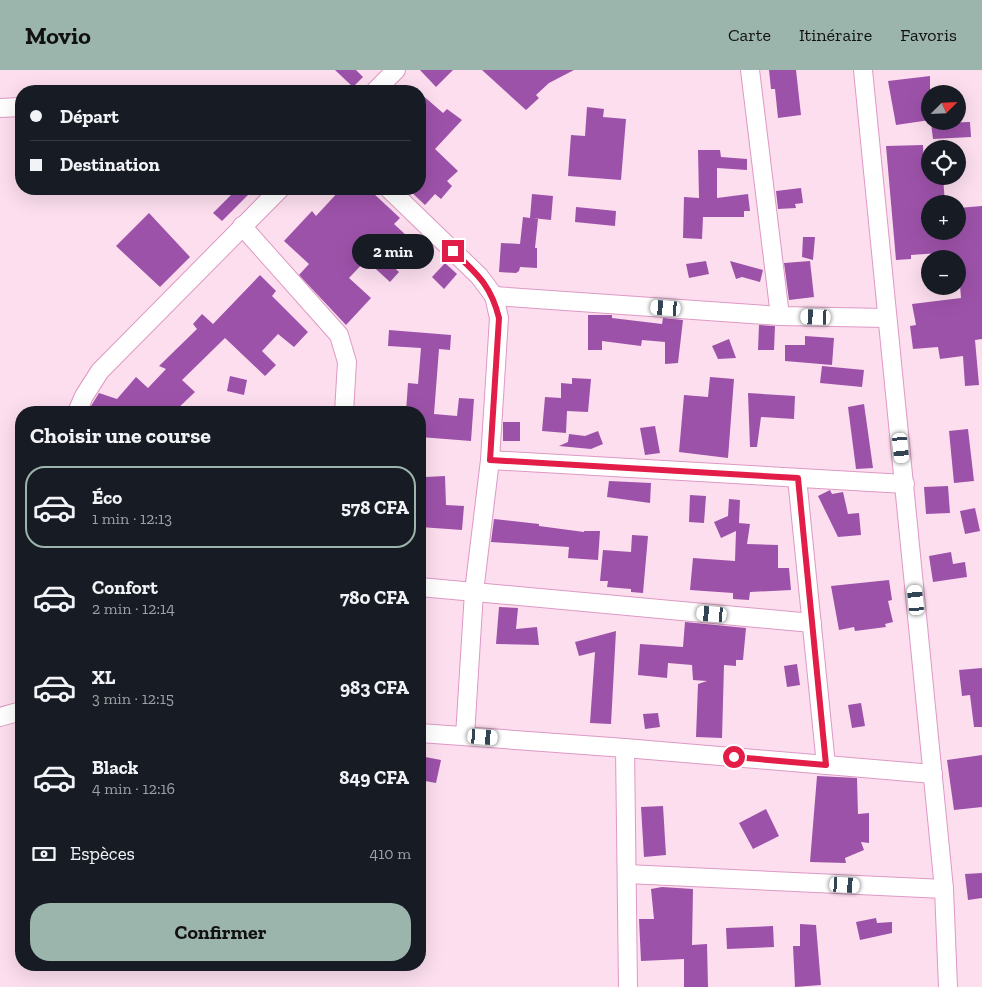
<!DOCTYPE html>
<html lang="fr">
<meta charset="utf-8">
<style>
:root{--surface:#171b24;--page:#20242c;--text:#f1f3f6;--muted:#9ea1a6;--line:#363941;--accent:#9cb5ac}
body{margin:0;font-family:"Zilla Slab",serif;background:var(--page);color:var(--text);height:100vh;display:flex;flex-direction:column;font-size:19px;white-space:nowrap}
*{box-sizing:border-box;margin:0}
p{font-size:16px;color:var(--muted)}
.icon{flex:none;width:28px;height:28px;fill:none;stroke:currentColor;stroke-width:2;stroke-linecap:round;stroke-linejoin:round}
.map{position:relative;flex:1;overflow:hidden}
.details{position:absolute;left:15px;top:336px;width:411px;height:565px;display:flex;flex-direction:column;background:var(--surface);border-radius:20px;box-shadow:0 5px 20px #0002}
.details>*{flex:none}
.top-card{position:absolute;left:15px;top:15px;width:411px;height:110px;border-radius:20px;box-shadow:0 5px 20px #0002;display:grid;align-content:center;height:110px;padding:0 15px;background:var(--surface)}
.needle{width:32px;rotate:66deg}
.controls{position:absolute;left:921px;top:15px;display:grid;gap:10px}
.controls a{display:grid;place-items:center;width:45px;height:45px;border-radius:50%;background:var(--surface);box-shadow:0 5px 20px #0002;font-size:25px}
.end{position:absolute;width:22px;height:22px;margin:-11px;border:6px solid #e11d48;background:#fff;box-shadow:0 0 0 2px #fff}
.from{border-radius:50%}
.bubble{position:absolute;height:35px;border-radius:18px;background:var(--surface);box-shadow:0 5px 20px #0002;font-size:16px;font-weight:700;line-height:35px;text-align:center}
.car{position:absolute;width:15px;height:30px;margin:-15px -8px;border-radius:6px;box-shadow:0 0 4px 1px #0007;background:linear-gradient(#fff 24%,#345 0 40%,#fff 0 76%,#345 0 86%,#fff 0)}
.top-card b{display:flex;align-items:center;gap:18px;height:48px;font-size:19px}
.top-card b+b{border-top:1px solid var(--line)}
.top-card i{width:12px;height:12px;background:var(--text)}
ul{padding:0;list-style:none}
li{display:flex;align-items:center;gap:15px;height:82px;margin:0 10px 8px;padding:0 5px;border:2px solid transparent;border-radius:20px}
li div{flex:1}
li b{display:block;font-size:19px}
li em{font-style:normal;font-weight:700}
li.current{border-color:var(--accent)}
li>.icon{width:45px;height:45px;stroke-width:1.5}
h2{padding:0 15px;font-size:22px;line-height:60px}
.pay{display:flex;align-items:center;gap:12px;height:55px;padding:0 15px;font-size:19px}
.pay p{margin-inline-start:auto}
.primary-button{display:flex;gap:10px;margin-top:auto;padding:10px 15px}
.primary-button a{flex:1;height:58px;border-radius:20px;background:var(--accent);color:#111;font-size:20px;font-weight:700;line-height:58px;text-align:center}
header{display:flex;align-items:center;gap:30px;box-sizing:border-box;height:70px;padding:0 25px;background:var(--accent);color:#111}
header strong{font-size:24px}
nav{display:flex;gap:28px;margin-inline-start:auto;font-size:18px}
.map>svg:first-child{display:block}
</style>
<header>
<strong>Movio</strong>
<nav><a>Carte</a><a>Itinéraire</a><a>Favoris</a></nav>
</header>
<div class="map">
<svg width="982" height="917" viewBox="0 0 982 917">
<rect width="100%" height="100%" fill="#fcdeef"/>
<g fill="#9d52a9">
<polygon points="335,0 356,0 363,7 353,17"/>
<polygon points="420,0 453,0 436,17"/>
<polygon points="482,0 574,0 549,13 536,25 539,28 526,40"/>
<polygon points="769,0 796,0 801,45 778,48 775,19 771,19"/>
<polygon points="930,6 930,50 896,55 888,11"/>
<polygon points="420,23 443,43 447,39 462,50 435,79 458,101 447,111 452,116 441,129 435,124 425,135 408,119 420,119"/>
<polygon points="587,37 604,39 603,47 626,49 621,110 568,106 571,65 585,66"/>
<polygon points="970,52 971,67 933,69 931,53"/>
<polygon points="923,75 924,95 930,95 930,106 943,106 945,134 930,134 930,161 958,161 958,138 982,136 982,269 975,270 979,315 965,316 963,286 940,289 938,277 913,279 910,256 916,255 912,234 961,228 958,189 954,189 953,182 911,185 911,189 896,190 886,76"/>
<polygon points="698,80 720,80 721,87 747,89 747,100 717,98 717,128 748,124 750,141 744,141 744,147 703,147 702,169 683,168 684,127 699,128"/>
<polygon points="801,118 803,133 795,134 796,138 778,139 776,121"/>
<polygon points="224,119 254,119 222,151 213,143 231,125"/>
<polygon points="341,119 367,119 373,123 400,148 394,154 407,166 385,189 399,202 390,212 366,190 349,208 371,228 346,255 299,205 309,194 284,171 312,141 316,146"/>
<polygon points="532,124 553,126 551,150 532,148 538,149 535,178 537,178 537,198 520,197 519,201 516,203 499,202 501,173 520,174 523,147 530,148"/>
<polygon points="576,137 616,141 615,156 575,152"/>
<polygon points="149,143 190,187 160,217 116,176"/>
<polygon points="803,167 815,167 813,190 802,187"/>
<polygon points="706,191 709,204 689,208 686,194"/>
<polygon points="730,191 763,200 760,212 742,207 736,209"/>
<polygon points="810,191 814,227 789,230 784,193"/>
<polygon points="445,193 457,204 444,219 432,207"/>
<polygon points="260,205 276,221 272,226 308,262 294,277 278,264 262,281 276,295 265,306 225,268 182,310 195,322 174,342 111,342 91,336 99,323 117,329 136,307 148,318 166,299 159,296 197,259 193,254 202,244 213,254"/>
<polygon points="588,245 612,245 612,248 662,254 663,248 683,250 678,293 665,294 665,272 642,270 641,276 602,271 602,280 588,280"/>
<polygon points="759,255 775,256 774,280 758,280"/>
<polygon points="389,260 451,265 450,280 439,279 434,344 457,346 459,328 474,329 471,371 420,367 420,342 406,342 408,313 418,314 421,278 388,276"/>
<polygon points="805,266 834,268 832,295 785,291 785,275 805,275"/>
<polygon points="729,269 736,288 718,289 712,276"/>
<polygon points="822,296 864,300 862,317 820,313"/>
<polygon points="230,306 247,310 244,325 227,321"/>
<polygon points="710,307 734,309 728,388 679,382 684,325 708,327"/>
<polygon points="572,308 591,309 588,342 567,341 566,363 542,361 545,327 561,328 561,313 572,314"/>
<polygon points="748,323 795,326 794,349 761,347 757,377 750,377"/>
<polygon points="864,334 873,398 856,399 848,337"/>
<rect x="503" y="352" width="17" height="19"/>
<polygon points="655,356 660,383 645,385 640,358"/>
<polygon points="968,359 974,411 954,413 949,361"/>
<polygon points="598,361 603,374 591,379 559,376 568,372 569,364 585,366"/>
<polygon points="445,406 446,435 464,436 462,460 420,457 420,433 425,433 425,407"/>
<polygon points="609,411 651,413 650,433 607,427"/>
<polygon points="948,416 950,443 926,444 924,417"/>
<polygon points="830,420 832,424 843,422 848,444 859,443 861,465 838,467 818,426"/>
<polygon points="690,425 706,426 704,453 689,452"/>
<polygon points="729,429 740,430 739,453 750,454 747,474 778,475 778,498 789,498 791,520 750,522 749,530 733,529 733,523 690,520 693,488 735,491 736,461 721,468 714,452 728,446"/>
<polygon points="975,438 980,461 965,464 960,441"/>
<polygon points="494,449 539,454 539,456 584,462 584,461 600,461 598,490 568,488 569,477 491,472"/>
<polygon points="632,465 648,466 643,523 631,522 631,519 607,517 608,511 600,511 603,480 631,482"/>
<polygon points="951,482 953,494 965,492 967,507 933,512 929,486"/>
<polygon points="889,510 892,530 888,531 893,552 885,554 886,557 855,561 854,557 839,560 831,516"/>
<polygon points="499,537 518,538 516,559 537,557 539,575 496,574"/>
<polygon points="685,552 746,558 743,590 736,590 736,596 724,595 722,668 696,667 698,614 707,611 693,610 692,595 668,593 667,608 638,605 640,574 683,577"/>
<polygon points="616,561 611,654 590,653 595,582 579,586 575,572"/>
<polygon points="797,594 800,615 787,617 784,596"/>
<polygon points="982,598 982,657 974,657 970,625 962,626 959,600"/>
<polygon points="861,633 865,656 852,658 848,635"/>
<polygon points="658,643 660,657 645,659 643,644"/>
<polygon points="982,685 982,737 954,740 947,690"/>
<polygon points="420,686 441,690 436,713 420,710"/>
<polygon points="817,706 857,708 858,744 869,743 869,773 861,772 864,780 845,788 846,793 810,792"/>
<polygon points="663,736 666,785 644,787 641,737"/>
<polygon points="766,739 779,766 753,779 739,753"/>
<polygon points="982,803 982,828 968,830 965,804"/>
<polygon points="662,817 693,819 692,875 707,874 708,917 684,917 684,889 641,891 639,849 654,849 651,819"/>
<polygon points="876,848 877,853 892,852 892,863 860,870 856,852"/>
<polygon points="800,854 816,855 821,915 795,917 793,876 800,876"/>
<polygon points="773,856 774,877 727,879 726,858"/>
</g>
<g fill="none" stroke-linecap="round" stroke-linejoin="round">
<g stroke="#de99c4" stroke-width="20">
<g id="minor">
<polyline points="750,0 780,246"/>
<polyline points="863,0 944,819 948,917"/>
<polyline points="375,21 396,0"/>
<polyline points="0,38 21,37"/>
<polyline points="389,119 479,206 494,226 499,248 490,390 474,522 465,666"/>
<polyline points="242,156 339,265 347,292 344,342"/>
<polyline points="494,226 780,246 887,248"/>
<polyline points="77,342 84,326 100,301 280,119"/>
<polyline points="490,390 905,414"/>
<polyline points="797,408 826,695"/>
<polyline points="420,517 812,553"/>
<polyline points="0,647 21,641"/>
<polyline points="420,663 625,678 628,917"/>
<polyline points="625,678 933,704"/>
<polyline points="627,804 944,819"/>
</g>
</g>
<use href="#minor" stroke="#fff" stroke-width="18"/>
</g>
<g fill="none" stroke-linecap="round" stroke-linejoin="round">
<path stroke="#e11d48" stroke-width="6" d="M453,181C477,204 491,215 499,248L490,390L798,408L826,695L734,687"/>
</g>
</svg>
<div class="controls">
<a><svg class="needle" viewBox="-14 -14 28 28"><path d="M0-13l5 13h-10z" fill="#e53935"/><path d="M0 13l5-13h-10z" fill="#9ea1a6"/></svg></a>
<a><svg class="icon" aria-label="locate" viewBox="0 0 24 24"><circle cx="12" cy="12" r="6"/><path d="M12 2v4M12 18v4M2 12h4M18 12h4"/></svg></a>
<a>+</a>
<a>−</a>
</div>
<i class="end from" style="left:734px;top:687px"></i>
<i class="end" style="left:453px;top:181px"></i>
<div class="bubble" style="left:352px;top:164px;width:82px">2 min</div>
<i class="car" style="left:666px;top:238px;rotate:274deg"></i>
<i class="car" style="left:816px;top:247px;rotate:272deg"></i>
<i class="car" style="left:901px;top:378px;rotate:174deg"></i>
<i class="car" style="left:916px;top:530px;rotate:354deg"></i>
<i class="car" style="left:712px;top:544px;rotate:275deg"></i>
<i class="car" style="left:483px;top:667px;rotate:94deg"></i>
<i class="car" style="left:845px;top:815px;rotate:93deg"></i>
<div class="top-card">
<b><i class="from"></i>Départ</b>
<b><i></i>Destination</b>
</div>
<section class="details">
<h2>Choisir une course</h2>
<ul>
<li class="current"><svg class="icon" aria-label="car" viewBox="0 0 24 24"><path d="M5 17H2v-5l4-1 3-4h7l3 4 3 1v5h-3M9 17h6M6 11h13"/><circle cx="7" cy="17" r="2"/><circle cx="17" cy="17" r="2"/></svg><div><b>Éco</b><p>1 min · 12:13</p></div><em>578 CFA</em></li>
<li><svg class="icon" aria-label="car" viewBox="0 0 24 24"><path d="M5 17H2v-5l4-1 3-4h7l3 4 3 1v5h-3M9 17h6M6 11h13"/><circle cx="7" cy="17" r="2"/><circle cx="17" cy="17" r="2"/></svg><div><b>Confort</b><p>2 min · 12:14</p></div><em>780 CFA</em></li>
<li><svg class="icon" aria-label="car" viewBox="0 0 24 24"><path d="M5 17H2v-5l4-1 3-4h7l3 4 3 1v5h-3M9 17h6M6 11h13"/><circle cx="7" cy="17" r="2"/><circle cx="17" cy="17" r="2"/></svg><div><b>XL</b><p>3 min · 12:15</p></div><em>983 CFA</em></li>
<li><svg class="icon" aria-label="car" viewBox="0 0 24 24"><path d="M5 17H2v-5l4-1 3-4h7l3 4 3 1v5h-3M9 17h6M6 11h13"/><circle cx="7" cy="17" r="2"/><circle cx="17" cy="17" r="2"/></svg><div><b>Black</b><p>4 min · 12:16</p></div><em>849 CFA</em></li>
</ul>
<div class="pay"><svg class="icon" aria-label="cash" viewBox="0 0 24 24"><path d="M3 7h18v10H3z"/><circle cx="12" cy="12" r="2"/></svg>Espèces<p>410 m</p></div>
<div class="primary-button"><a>Confirmer</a></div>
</section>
</div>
